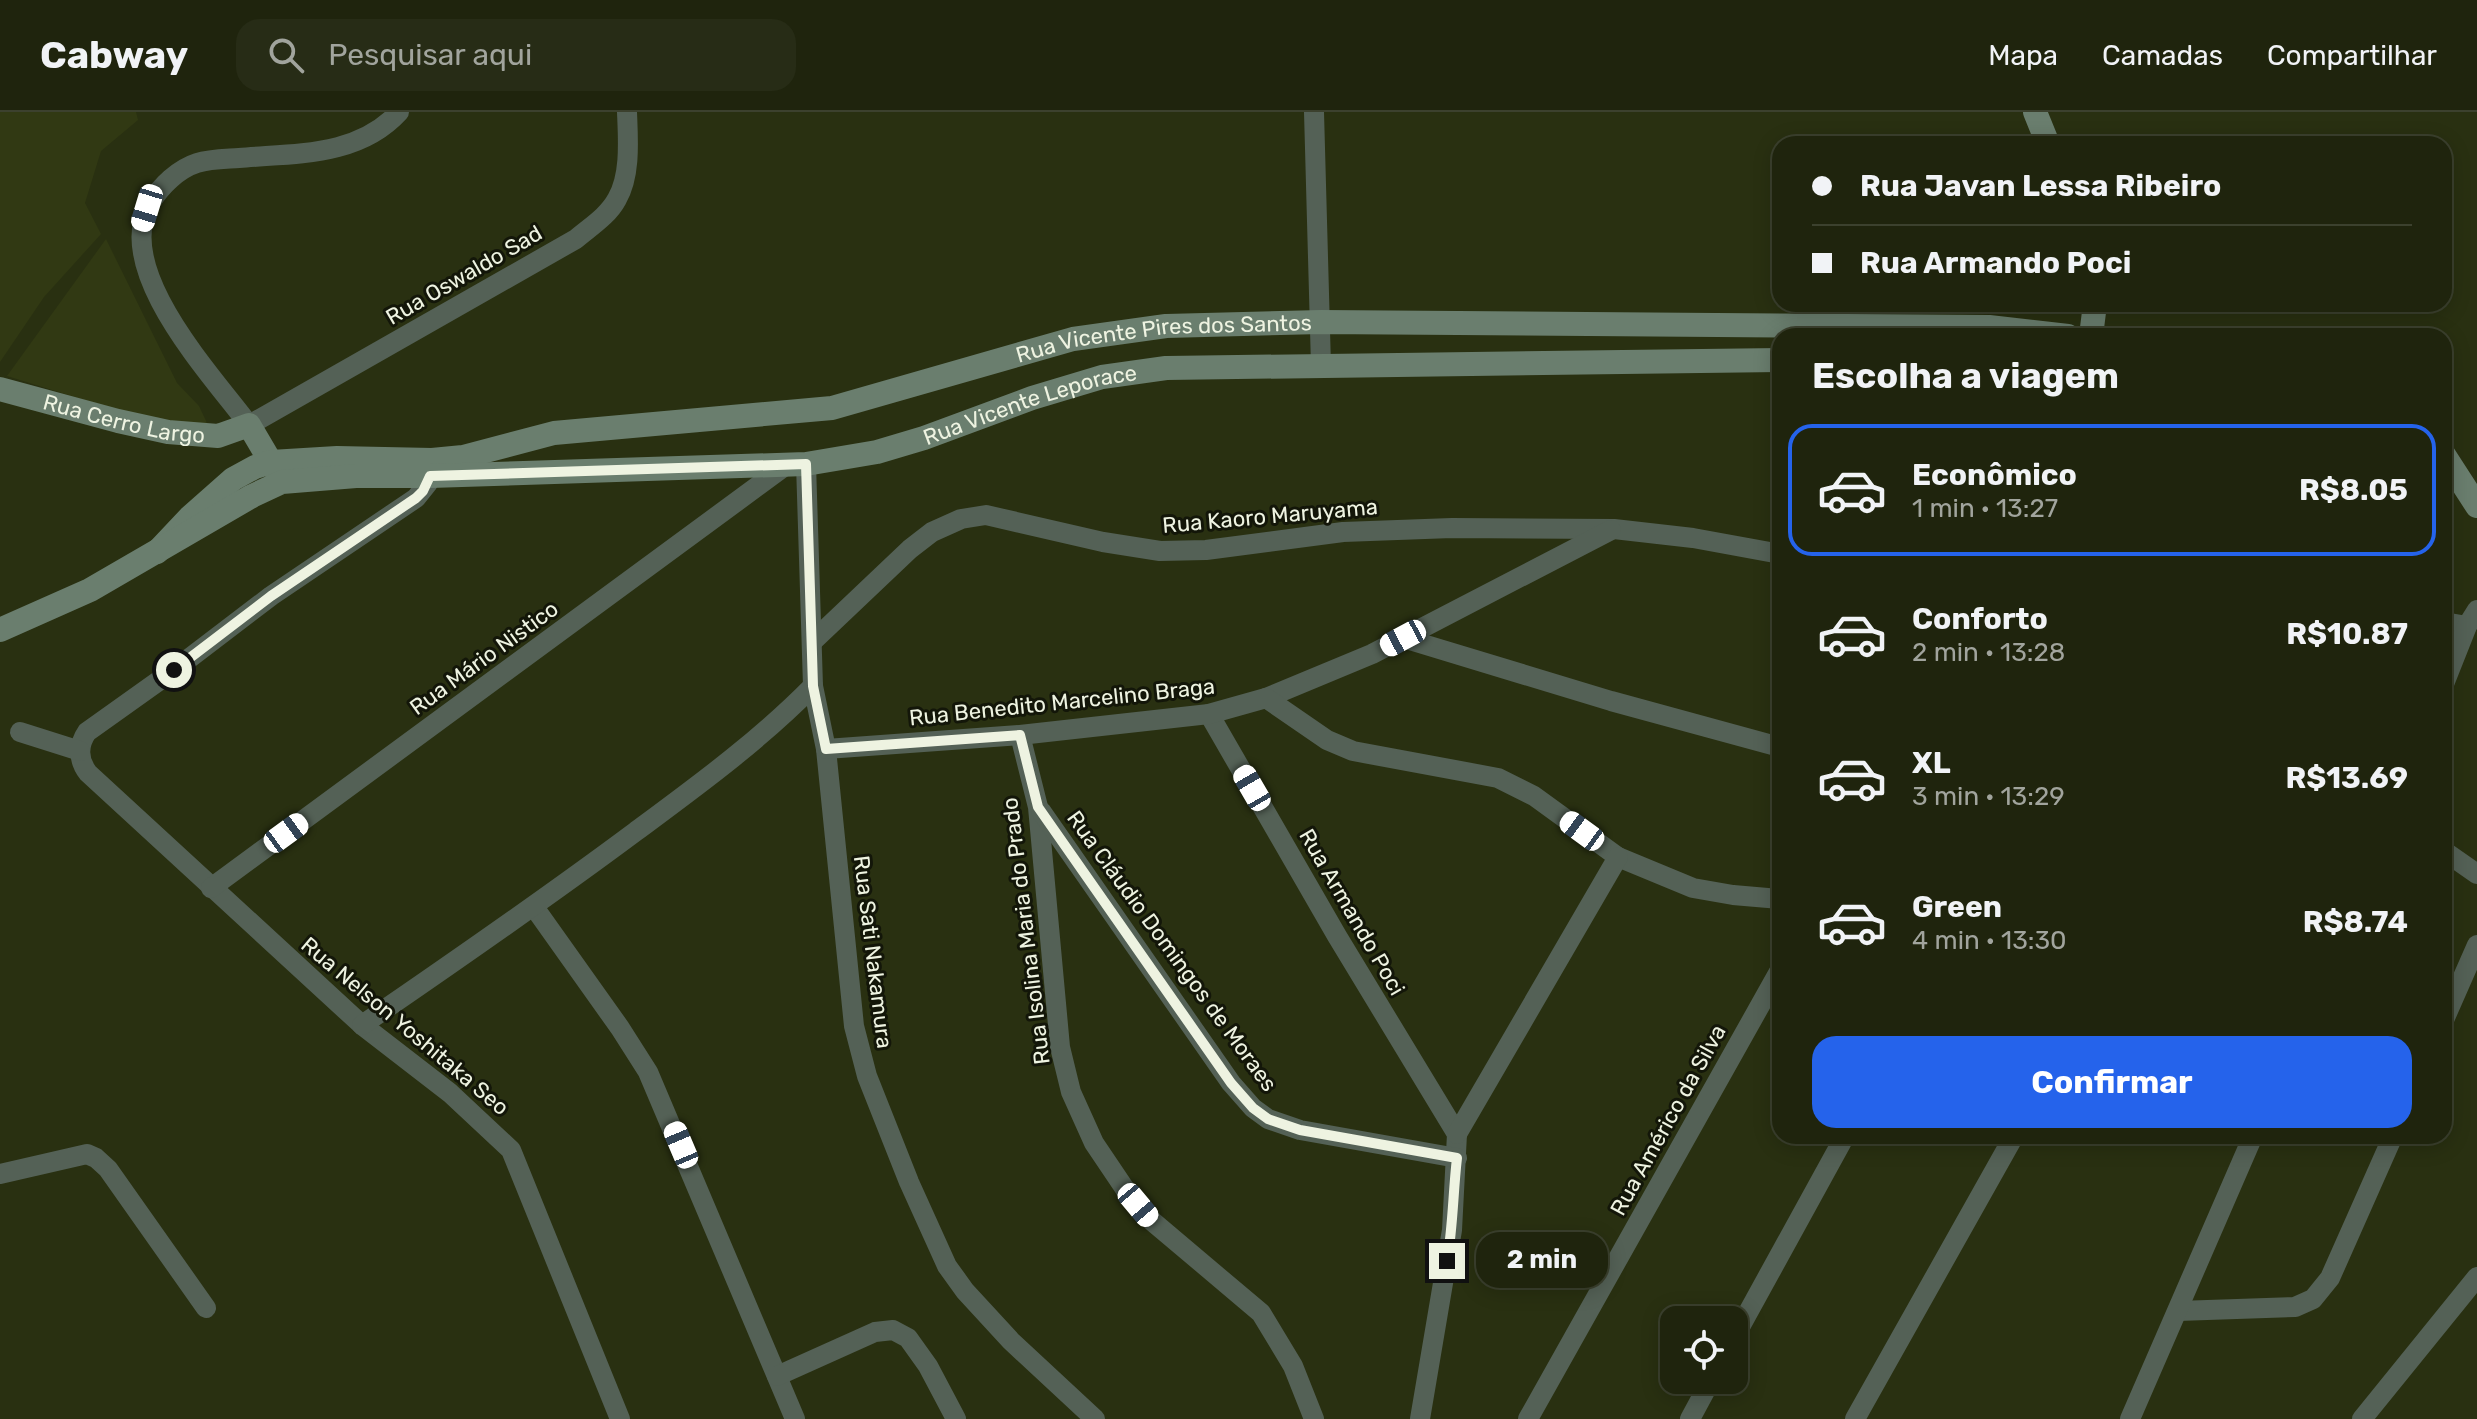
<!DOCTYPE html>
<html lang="pt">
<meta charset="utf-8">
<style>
:root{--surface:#1f240d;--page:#272c16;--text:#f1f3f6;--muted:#a1a49d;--line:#3c412e;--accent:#2563eb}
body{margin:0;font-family:Rubik,sans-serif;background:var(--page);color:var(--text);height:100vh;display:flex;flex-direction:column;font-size:30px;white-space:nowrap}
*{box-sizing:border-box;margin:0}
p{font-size:26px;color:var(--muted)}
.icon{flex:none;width:44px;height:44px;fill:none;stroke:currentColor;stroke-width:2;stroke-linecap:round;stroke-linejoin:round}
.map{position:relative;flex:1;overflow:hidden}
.side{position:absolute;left:1772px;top:216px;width:680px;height:816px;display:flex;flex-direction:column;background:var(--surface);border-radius:24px;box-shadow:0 4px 20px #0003,0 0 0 2px var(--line)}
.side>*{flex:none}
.top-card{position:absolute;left:1772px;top:24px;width:680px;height:176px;border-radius:24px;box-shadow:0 4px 20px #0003,0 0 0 2px var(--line);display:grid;align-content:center;height:176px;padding:0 40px;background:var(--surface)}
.controls{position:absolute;left:1660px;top:1194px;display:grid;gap:16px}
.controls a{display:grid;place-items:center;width:88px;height:88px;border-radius:16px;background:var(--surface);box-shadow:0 4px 20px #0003,0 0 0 2px var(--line);font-size:40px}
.end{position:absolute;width:36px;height:36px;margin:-18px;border:10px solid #eef3e1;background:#111;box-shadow:0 0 0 4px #111}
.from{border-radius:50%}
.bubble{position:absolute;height:56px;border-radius:24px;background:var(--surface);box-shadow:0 4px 20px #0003,0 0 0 2px var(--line);font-size:26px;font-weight:700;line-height:56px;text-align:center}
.car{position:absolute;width:24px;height:48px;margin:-24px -12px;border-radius:10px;box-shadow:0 0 6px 2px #0007;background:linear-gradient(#fff 24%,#345 0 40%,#fff 0 76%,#345 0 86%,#fff 0)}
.top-card b{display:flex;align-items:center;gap:28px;height:76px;font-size:30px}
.top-card b+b{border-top:2px solid var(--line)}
.top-card i{width:20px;height:20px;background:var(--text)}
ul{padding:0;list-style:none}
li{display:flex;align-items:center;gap:24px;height:132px;margin:0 16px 12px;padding:0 24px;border:4px solid transparent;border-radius:24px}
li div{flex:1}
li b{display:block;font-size:30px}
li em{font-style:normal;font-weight:700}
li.active{border-color:var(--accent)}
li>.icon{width:72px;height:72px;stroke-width:1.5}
h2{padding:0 40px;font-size:36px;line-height:96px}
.action{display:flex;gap:16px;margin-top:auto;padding:16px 40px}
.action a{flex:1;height:92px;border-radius:24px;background:var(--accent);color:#fff;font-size:32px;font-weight:700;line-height:92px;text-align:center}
header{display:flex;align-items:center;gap:48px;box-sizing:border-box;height:112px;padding:0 40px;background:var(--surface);border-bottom:2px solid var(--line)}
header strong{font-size:38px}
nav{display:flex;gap:44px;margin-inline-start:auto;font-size:28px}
.search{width:560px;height:72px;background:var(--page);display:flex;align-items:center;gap:20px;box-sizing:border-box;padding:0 28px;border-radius:24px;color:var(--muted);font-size:30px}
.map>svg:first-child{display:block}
</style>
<header>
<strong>Cabway</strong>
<div class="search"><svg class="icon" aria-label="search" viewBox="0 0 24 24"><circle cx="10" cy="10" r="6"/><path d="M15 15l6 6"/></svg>Pesquisar aqui</div>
<nav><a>Mapa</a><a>Camadas</a><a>Compartilhar</a></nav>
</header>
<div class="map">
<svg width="2477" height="1307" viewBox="0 0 2477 1307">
<rect width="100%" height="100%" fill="#293011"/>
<g fill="#313913">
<polygon points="0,0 136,0 138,8 101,39 85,91 101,122 44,185 0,250"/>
<polygon points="106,127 177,271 199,294 207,311 197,314 123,300 7,264"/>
</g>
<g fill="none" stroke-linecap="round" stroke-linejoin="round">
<g stroke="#546156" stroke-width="20">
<path d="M399,0C358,45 295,41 239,46C226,47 210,47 197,51C178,57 161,74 151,90C110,156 212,263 249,313L576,127C590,115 608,104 617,87C631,63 628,27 627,0"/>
<polyline points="1314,0 1321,254"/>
<path d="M432,349L428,371L416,386L271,484L174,558L87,620C78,633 78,648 88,661L362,913L450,981L511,1038L620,1307"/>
<polyline points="806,352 813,574 826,637 854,914 867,964 909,1070 947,1154 965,1179 1011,1229 1095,1307"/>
<polyline points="2444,510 2467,514"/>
<polyline points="1403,526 1611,589 1780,635"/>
<polyline points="812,530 910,437 932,420 961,407 986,403 1103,430 1160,439 1206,438 1343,420 1452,416 1614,417 1693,426 1780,442"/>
<polyline points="2444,572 2467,514 2477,498"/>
<polyline points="1266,586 1372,542 1611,418"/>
<polyline points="1209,602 1337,824 1457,1022 1452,1118 1420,1307"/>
<polyline points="20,620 80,639"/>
<polyline points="1020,623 1038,695 1060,935 1071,980 1094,1031 1125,1077 1152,1109 1261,1201 1293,1254 1314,1307"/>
<polyline points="826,637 1020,623 1209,602 1266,586 1327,628 1353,639 1498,666 1534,684 1618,745 1693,776 1733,783 1780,787"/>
<polyline points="1041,699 1231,971 1253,996 1268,1007 1300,1018 1457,1046"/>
<polyline points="2444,739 2477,762"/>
<polyline points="211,776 785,354"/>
<polyline points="534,795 620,916 648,960 795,1307"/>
<polyline points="2444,908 2477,833"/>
<path d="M362,913C454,850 545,787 635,720C697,674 759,629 813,574"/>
<polyline points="1457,1022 1618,745"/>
<polyline points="0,1062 87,1042 96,1046 108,1057 206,1196"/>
<polyline points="2178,1199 2295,1195 2313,1187 2330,1166 2393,1024"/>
<polyline points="1734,1226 1845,1024"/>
<polyline points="777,1264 875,1220 893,1218 908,1226 928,1254 956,1307"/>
<polyline points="1528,1307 1780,858"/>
<polyline points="1690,1307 1711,1268"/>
<polyline points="1855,1307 2014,1024"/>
<polyline points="2130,1307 2253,1024"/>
<polyline points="2362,1307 2477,1165"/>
</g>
<g stroke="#6a7e6e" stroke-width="24">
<polyline points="2035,0 2048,32"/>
<polyline points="2091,224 2095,192"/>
<path id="s1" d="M0,277L118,309L168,320L218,324L249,313L279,364"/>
<polyline points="2444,343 2477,394"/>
<path id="s2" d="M157,440L190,405L233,367L255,355L271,350L337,346L432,348L463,345L554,321L832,296L1073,227L1166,214L1321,210L1989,215L2068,224"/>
<path id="s3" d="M0,518L90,478L252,384L282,370L356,364H430L806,352L877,340L924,326L1032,286L1102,265L1166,256L1780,248"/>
</g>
</g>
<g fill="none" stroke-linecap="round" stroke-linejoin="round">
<path stroke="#eef3e1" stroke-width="10" d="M174,558L271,484L416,386L423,379L430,364L806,352L813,574L826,637L1020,623L1038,695L1231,971L1253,996L1268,1007L1300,1018L1457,1046C1453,1080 1453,1115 1447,1149"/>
</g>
<g text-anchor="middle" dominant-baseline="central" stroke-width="6" stroke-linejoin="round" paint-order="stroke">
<g font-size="22" fill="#eef3e1" stroke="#131609">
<text transform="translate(464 163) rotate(-30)">Rua Oswaldo Sad</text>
<text stroke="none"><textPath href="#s2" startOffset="1054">Rua Vicente Pires dos Santos</textPath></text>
<text stroke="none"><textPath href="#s3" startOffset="1076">Rua Vicente Leporace</textPath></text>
<text stroke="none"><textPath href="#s1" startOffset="128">Rua Cerro Largo</textPath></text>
<text transform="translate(1270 404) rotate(-5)">Rua Kaoro Maruyama</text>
<text transform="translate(484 546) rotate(-36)">Rua Mário Nistico</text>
<text transform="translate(1062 590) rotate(-6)">Rua Benedito Marcelino Braga</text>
<text transform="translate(1352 800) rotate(60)">Rua Armando Poci</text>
<text transform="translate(1026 819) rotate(-97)">Rua Isolina Maria do Prado</text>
<text transform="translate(1172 839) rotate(54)">Rua Cláudio Domingos de Moraes</text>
<text transform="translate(873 840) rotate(83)">Rua Sati Nakamura</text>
<text transform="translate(405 914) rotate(40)">Rua Nelson Yoshitaka Seo</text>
<text transform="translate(1668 1008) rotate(-61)">Rua Américo da Silva</text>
</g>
</g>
</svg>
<div class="controls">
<a><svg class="icon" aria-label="locate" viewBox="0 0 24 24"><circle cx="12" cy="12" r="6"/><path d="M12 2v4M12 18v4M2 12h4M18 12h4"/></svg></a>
</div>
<i class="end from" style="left:174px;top:558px"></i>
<i class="end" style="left:1447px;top:1149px"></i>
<div class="bubble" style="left:1476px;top:1120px;width:132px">2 min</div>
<i class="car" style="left:147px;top:96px;rotate:197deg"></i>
<i class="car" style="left:1403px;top:526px;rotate:242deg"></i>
<i class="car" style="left:1252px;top:676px;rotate:330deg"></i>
<i class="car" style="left:1582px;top:719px;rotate:306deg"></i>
<i class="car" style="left:286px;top:721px;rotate:54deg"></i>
<i class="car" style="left:681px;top:1033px;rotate:337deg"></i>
<i class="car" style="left:1138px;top:1093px;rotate:140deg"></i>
<div class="top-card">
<b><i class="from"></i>Rua Javan Lessa Ribeiro</b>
<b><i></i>Rua Armando Poci</b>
</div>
<section class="side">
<h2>Escolha a viagem</h2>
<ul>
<li class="active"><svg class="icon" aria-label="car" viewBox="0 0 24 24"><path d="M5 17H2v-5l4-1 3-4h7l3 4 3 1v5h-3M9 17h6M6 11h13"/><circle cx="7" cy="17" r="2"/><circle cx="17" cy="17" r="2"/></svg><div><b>Econômico</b><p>1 min · 13:27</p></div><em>R$8.05</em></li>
<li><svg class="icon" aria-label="car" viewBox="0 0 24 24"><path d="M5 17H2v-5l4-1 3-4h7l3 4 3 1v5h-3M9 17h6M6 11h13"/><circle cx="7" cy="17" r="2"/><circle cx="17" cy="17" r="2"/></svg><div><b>Conforto</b><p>2 min · 13:28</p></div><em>R$10.87</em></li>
<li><svg class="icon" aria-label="car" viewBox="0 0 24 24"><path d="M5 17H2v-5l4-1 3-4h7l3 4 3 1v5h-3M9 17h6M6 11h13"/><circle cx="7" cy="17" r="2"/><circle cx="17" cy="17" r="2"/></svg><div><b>XL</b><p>3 min · 13:29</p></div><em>R$13.69</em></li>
<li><svg class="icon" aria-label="car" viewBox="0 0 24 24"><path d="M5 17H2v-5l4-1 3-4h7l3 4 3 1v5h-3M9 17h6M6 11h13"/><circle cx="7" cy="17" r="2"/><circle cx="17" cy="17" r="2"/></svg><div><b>Green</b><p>4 min · 13:30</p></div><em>R$8.74</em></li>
</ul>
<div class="action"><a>Confirmar</a></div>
</section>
</div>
